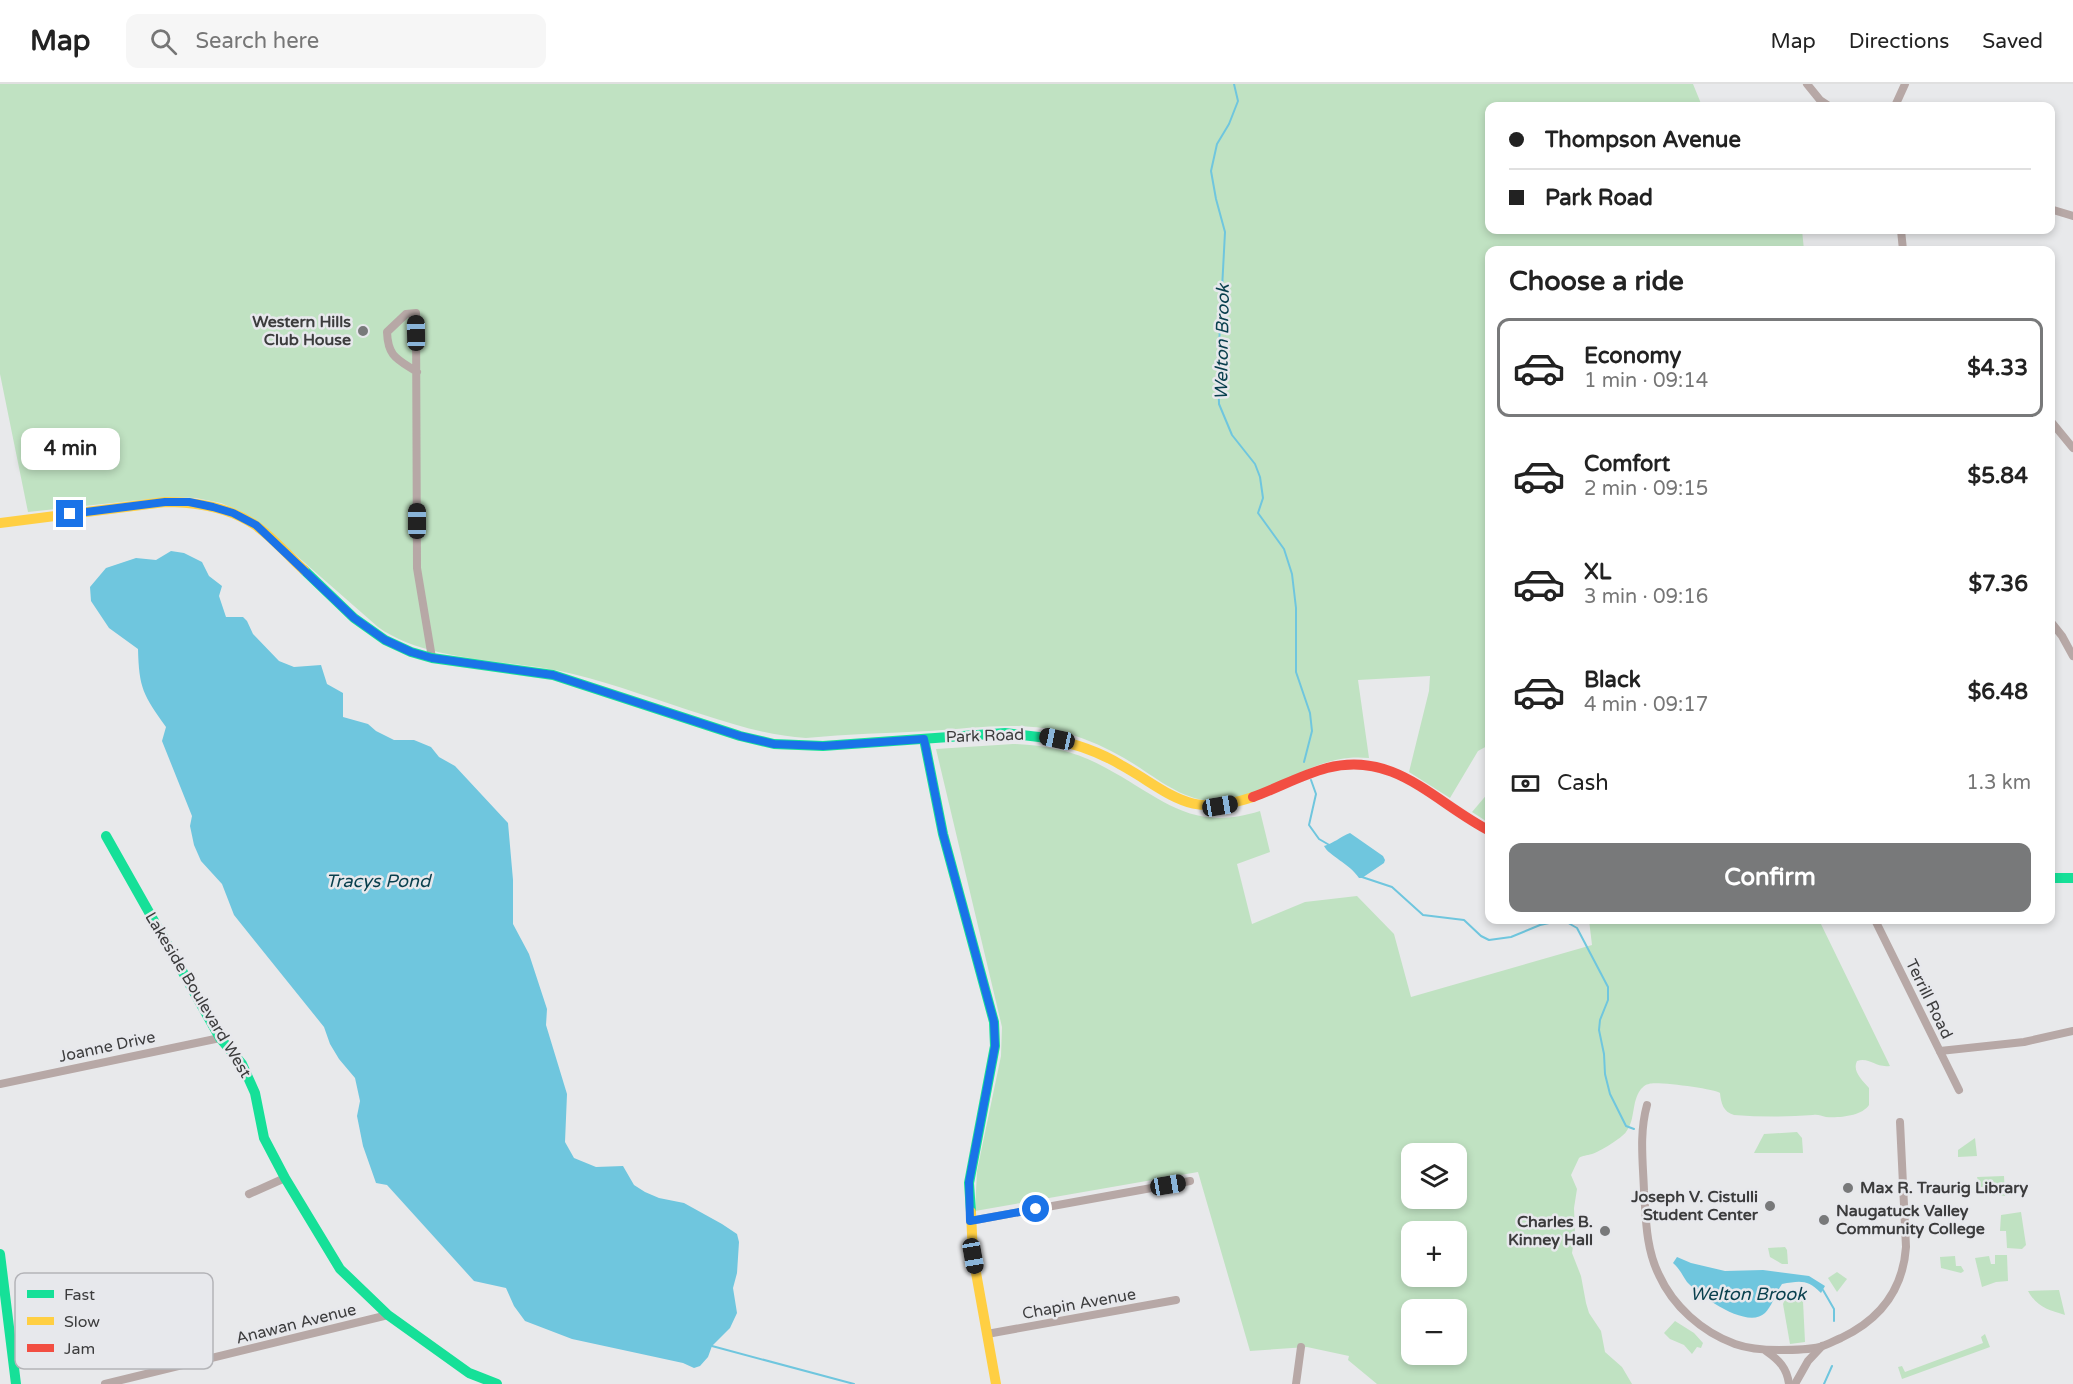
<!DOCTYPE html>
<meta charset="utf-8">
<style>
:root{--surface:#fff;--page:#f6f6f6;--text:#222;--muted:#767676;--line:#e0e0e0;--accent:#78797a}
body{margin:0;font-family:"Varela Round",sans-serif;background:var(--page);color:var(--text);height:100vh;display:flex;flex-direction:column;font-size:22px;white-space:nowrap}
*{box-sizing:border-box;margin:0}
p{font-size:20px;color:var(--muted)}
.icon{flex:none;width:33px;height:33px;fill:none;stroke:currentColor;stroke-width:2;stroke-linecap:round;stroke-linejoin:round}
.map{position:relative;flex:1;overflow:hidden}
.panel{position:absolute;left:1485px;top:162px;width:570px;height:678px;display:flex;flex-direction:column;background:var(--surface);border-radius:12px;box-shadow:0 3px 9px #0003}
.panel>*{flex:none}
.guide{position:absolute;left:1485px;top:18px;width:570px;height:132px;border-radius:12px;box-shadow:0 3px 9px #0003;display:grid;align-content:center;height:132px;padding:0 24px;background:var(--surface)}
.controls{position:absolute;left:1401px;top:1059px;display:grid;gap:12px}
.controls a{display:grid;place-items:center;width:66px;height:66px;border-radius:12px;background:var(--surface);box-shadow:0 3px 9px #0003;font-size:30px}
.end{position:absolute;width:27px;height:27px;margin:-14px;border:8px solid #1a73e8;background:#fff;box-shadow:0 0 0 3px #fff}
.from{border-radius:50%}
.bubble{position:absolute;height:42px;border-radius:12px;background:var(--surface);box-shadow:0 3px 9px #0003;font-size:20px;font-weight:700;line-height:42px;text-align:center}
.car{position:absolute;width:18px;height:36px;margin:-18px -9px;border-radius:8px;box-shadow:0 0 4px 2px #0007;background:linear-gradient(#222 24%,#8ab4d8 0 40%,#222 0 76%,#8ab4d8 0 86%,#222 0)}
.guide b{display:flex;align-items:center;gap:21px;height:57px;font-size:22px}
.guide b+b{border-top:2px solid var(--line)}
.guide i{width:15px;height:15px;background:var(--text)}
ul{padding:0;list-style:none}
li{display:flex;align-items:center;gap:18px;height:99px;margin:0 12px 9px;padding:0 12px;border:3px solid transparent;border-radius:12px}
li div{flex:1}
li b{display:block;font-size:22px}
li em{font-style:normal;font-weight:700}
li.current{border-color:var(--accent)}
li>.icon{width:54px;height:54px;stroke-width:1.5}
h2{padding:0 24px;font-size:27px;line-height:72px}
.pay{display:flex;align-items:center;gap:15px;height:66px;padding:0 24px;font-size:22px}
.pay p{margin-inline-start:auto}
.action{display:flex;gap:12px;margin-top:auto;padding:12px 24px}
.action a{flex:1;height:69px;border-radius:12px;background:var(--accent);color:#fff;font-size:24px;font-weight:700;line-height:69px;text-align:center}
header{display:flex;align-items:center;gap:36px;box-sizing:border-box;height:84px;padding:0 30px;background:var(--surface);border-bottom:2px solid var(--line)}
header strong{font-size:28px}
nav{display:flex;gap:33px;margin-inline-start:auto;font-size:21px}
.search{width:420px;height:54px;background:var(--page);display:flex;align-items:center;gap:15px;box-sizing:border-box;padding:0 21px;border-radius:12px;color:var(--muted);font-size:22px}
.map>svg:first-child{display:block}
</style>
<header>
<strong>Map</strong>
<div class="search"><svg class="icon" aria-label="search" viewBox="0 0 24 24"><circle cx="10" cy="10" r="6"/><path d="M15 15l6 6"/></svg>Search here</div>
<nav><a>Map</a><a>Directions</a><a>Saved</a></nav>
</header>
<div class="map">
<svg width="2073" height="1300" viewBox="0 0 2073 1300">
<rect width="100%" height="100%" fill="#e8e9eb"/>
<g fill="#c0e2c2" fill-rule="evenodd">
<path d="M0,0H1693L1702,22H1490V146H1802L1804,166H1490L1489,661L1478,667L1450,714L1409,688L1429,607L1430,592L1358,596L1369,674C1304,667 1268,725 1204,716C1175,712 1149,688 1124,674C1107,664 1089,656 1070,650C1024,636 976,644 929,647C888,649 847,650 806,654C771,652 738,642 704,631C660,617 617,601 573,590C513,575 428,579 378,543L265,444L244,429L221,419L196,414L168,413L28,428L0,290Z"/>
<path d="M1013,660C1046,661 1078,668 1106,684C1162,714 1191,749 1260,727L1270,768L1237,780L1252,840L1305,818L1357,812L1394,850L1411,913L1592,861L1589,836H1819L1890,982C1875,984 1870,973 1857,977C1852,987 1862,996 1869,1004V1021C1862,1032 1839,1034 1826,1033C1821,1032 1818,1030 1813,1031C1786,1033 1760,1033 1734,1031C1723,1028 1721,1019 1720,1009C1715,1005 1656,997 1649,1000C1646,1000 1643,1003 1641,1005C1631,1018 1636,1035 1626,1048C1622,1054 1599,1068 1592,1070C1586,1072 1583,1071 1579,1074L1571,1091L1577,1105L1574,1124L1575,1149L1572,1169L1581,1192L1586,1219L1589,1229L1601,1247L1605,1268L1622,1283L1632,1300H1377L1348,1276L1349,1272L1307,1263L1250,1267L1198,1088L975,1127L977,1087L1001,972L1002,943L936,665ZM1412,1070H1456V1114H1412ZM1412,1148H1456V1192H1412ZM1412,1226H1456V1270H1412Z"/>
<polygon points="1489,708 1489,739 1472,728"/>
<polygon points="1797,1048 1802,1054 1803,1069 1754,1069 1764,1050"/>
<polygon points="1975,1054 1977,1072 1958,1073 1958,1066"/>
<polygon points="2004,1092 2005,1112 1992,1110 1989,1103 1980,1103 1977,1093"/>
<polygon points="2021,1128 2026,1161 2022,1165 2007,1164 2006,1147 2000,1147 2001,1131"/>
<polygon points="1785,1163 1787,1166 1788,1180 1782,1180 1770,1173 1768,1164"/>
<polygon points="1995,1171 2007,1171 2008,1197 1996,1198 1982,1203 1975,1174 1989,1172 1991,1180 1995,1180"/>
<polygon points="1955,1172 1956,1182 1961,1182 1964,1187 1961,1189 1941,1184 1940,1173"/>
<polygon points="1837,1188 1847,1195 1837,1208 1828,1194"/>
<path d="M2059,1206L2065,1231C2048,1226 2037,1223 2028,1207Z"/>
<polygon points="1797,1209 1803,1217 1805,1258 1790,1260 1783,1220 1787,1210"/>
<polygon points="1675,1237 1694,1249 1703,1259 1701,1264 1697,1263 1692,1270 1684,1261 1670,1255 1664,1249"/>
<polygon points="1985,1250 1990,1263 1902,1295 1898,1283 1902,1282 1905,1288 1983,1259 1981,1253"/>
</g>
<g fill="#6fc6de">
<path d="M171,467L184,469L202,478L209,492L222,502L219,512L226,533H243L247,537L253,550L279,577L294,583L321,581L327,600L343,609V633L368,640L376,647L394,656H414L431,663L439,673L455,682L508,739L513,796V840L529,870L547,925L546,941L567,1010L565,1058L574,1074L596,1083L623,1082L634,1101L645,1108L659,1114L684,1119L722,1140L737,1150L739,1158L737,1189L733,1204L737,1229L730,1244L712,1262L708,1273L700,1282L694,1284L683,1279L572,1255L525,1237L514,1222L506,1204L474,1197L387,1101L376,1099L363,1062L357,1032L360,1017L355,994L339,975L330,960L324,943L234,831L222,800L201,777L194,761L190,742L192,732L162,657L166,643C143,611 139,604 138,565L109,544L91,517L90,503L106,484L136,474L156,476Z"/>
<path d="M1350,749L1383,772L1385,776L1384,779L1362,794H1359C1349,779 1329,772 1324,762C1334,759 1340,753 1350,749Z"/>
<path d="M1677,1173L1691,1179L1725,1187L1763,1186L1809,1192L1825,1202L1821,1209C1807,1195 1800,1197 1782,1200C1776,1209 1772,1222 1765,1229C1747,1246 1700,1212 1687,1198C1682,1191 1680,1185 1673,1179Z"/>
</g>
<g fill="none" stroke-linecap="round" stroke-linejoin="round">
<g stroke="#6fc6de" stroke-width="2">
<polyline points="1234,0 1238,17 1229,40 1217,60 1211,87 1216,115 1225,148 1218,281 1219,320 1232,351 1255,380 1260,393 1263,414 1258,429 1284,465 1292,490 1296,524 1296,588 1310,629 1312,647 1304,678"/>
<polyline points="1311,696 1316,710 1309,741 1319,755 1331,762"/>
<polyline points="1362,793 1392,803 1423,831 1464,836 1481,852 1489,856 1511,853 1540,841 1563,836 1577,844 1608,903 1608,916 1600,936 1599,946 1604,970 1605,990 1610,1010 1626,1042 1634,1045"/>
<polyline points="1823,1206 1834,1225 1834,1237"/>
<polyline points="712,1262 854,1300"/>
<polyline points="1824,1300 1832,1282"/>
</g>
<g stroke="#b7a8a6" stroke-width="8">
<polyline points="1807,0 1820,16 1829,22"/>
<polyline points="1895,22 1905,0"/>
<polyline points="2050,125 2073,132"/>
<polyline points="1901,146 1903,166"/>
<path d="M417,288C397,275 388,273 387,248L406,230L416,229L417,484L432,574"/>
<polyline points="2050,336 2073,364"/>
<polyline points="2050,537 2062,552 2073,572"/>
<polyline points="1875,836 1959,1006"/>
<polyline points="1940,967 2024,958 2073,947"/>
<polyline points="0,1000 220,954"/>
<path d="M1647,1021C1639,1050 1643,1078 1644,1107C1646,1136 1646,1165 1659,1191C1673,1222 1702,1248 1735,1260C1749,1265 1764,1266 1779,1266C1793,1266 1807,1266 1820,1263C1827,1261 1834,1257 1841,1254C1879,1236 1903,1206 1906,1163L1900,1038"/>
<polyline points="249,1110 285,1094"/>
<polyline points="970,1137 1190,1097"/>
<polyline points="987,1250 1176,1216"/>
<path d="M1766,1267C1779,1276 1787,1284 1789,1300"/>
<polyline points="105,1300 388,1231"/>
<polyline points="1296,1300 1301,1263"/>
<polyline points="1795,1300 1808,1277 1822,1262"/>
</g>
<g stroke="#16e098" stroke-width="10">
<polyline points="304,486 354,534 385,556 411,568 432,574 553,591 740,652 774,660 823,662 1005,649 1047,654"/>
<polyline points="924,655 943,750 994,938 995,962 969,1099 971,1128"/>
<polyline points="106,752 220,954 242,980 255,1009 264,1054 285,1094 340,1185 388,1231 469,1289 497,1300"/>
<polyline points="2050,794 2073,794"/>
<polyline points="0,1170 16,1300"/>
</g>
<g stroke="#ffcf43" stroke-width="10">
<path d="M0,439L165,418C196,418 229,423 255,441C273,453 288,472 304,486"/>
<path d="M1047,654C1073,659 1098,667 1121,681C1173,710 1188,735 1253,713"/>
<polyline points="971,1128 973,1172 996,1300"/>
</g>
<path stroke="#f24e42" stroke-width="10" d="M1253,713C1278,704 1301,691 1327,684C1395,666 1435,719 1490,747"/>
</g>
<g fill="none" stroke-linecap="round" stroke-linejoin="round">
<polyline stroke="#1a73e8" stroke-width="8" points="70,430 165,418 189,418 213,423 233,429 256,441 354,534 385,556 411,568 432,574 553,591 740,652 774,660 823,662 924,655 943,750 994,938 995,962 969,1098 970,1137 1036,1125"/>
</g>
<g fill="#78797a" stroke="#e7e8ec" stroke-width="2">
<circle cx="363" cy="247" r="6"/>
<circle cx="1848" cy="1104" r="6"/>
<circle cx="1770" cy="1122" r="6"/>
<circle cx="1824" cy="1136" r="6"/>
<circle cx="1605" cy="1147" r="6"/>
</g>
<g text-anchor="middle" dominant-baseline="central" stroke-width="5" stroke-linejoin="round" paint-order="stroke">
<g font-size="16" font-weight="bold" fill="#3c3c3d" stroke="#e7e8ec" text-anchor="end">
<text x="351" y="238">Western Hills<tspan x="351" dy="18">Club House</tspan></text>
<text x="1860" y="1104" text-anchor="start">Max R. Traurig Library</text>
<text x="1758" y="1113">Joseph V. Cistulli<tspan x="1758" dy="18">Student Center</tspan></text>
<text x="1836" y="1127" text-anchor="start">Naugatuck Valley<tspan x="1836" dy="18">Community College</tspan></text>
<text x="1593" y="1138">Charles B.<tspan x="1593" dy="18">Kinney Hall</tspan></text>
</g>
<g font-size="16" fill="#3c3c3d" stroke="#e7e8ec">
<text transform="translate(985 652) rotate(-2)">Park Road</text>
<text transform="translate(198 911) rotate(59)">Lakeside Boulevard West</text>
<text transform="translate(1929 915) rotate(64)">Terrill Road</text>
<text transform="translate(107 963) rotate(-12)">Joanne Drive</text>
<text transform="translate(1079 1220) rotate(-10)">Chapin Avenue</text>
<text transform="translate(296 1240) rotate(-14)">Anawan Avenue</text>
</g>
<g font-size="18" font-style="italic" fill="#083f4d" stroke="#e7e8ec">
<text transform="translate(1222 258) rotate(-89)">Welton Brook</text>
<text x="378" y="797">Tracys Pond</text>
<text x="1748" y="1210">Welton Brook</text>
</g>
</g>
<rect x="15" y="1189" width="198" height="96" rx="9" fill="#e7e8ec" stroke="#b4b4b8" stroke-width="1.5"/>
<rect x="27" y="1206" width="27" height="8" fill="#16e098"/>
<rect x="27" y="1233" width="27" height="8" fill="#ffcf43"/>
<rect x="27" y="1260" width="27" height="8" fill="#f24e42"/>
<g font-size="16" fill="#3c3c3d">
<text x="64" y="1216">Fast</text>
<text x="64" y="1243">Slow</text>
<text x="64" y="1270">Jam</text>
</g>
</svg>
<div class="controls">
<a><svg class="icon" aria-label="layers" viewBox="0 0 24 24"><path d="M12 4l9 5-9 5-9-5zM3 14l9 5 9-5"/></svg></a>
<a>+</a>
<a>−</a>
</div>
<i class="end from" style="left:1036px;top:1125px"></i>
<i class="end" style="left:70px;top:430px"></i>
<div class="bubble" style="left:21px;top:344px;width:99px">4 min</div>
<i class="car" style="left:416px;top:249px;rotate:359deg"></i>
<i class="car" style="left:417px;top:437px;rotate:0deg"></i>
<i class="car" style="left:1057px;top:655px;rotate:282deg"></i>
<i class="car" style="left:1220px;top:722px;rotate:80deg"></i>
<i class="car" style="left:1168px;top:1101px;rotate:80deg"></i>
<i class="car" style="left:973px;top:1172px;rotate:170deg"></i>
<div class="guide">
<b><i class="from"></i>Thompson Avenue</b>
<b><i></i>Park Road</b>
</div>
<section class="panel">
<h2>Choose a ride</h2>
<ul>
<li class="current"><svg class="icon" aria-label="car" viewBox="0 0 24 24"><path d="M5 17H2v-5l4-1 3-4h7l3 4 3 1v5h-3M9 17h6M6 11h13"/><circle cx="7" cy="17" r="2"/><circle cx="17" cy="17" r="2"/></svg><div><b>Economy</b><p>1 min · 09:14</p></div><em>$4.33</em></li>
<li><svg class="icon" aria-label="car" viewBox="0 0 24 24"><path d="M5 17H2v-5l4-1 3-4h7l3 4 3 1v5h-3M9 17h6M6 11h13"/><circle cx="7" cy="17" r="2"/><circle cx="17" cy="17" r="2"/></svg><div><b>Comfort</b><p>2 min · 09:15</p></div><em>$5.84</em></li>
<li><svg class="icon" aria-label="car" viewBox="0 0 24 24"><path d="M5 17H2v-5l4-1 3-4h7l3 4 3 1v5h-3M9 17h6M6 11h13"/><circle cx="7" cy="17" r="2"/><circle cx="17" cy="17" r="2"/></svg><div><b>XL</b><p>3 min · 09:16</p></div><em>$7.36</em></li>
<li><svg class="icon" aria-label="car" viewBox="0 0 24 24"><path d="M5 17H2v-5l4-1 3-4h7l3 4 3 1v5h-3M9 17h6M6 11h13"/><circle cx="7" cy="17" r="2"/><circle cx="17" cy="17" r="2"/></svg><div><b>Black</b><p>4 min · 09:17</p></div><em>$6.48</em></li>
</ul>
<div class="pay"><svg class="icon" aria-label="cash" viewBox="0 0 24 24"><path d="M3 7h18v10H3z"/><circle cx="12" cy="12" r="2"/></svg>Cash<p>1.3 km</p></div>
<div class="action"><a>Confirm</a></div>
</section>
</div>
